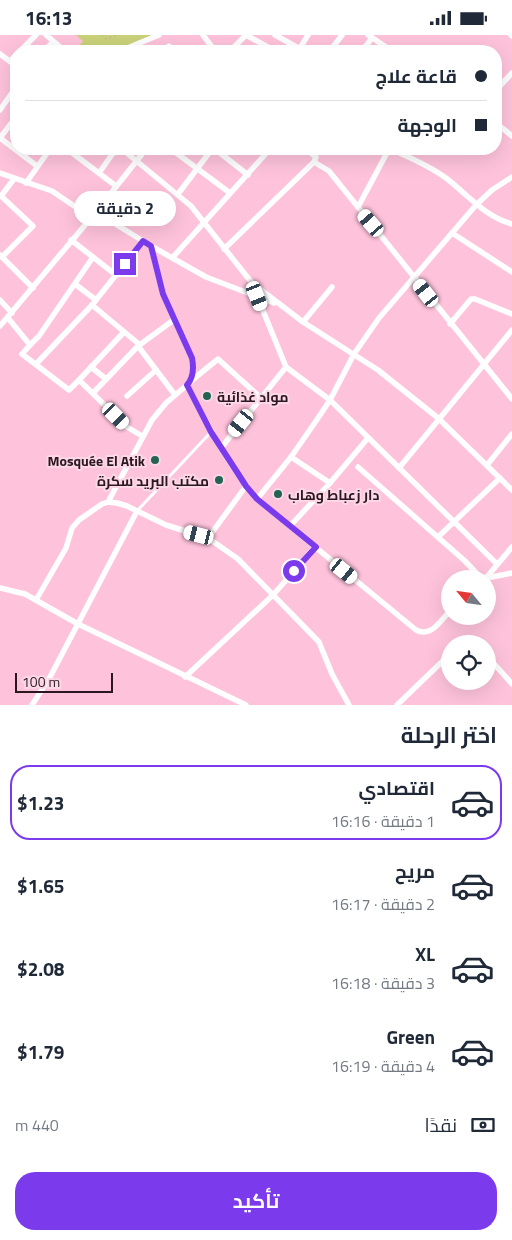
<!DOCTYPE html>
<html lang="ar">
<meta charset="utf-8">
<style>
:root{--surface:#fff;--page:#f2f2f3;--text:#1f2937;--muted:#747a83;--line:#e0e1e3;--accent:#7c3aed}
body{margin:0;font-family:"Titillium Web",Cairo,sans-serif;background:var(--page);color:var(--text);direction:rtl;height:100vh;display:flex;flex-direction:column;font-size:19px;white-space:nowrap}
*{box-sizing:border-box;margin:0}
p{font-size:16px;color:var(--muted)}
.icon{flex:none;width:28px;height:28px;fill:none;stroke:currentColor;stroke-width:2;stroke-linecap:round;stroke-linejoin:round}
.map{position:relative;height:670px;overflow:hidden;direction:ltr}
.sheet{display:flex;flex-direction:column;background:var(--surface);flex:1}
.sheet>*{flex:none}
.hud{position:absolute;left:10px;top:10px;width:492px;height:110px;border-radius:20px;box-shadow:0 5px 20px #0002;direction:rtl;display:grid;align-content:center;height:110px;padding:0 15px;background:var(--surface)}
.needle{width:32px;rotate:299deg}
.tools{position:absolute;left:441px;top:535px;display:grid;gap:10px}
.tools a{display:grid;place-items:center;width:55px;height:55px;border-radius:50%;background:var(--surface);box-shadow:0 5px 20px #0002;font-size:25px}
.scale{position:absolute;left:15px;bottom:12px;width:98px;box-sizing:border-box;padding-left:5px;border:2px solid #2c1720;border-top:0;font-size:14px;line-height:18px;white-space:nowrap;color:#2c1720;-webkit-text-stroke:4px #fcd8e6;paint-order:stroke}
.end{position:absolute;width:22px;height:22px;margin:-11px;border:6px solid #7c3aed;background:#fff;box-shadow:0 0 0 2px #fff}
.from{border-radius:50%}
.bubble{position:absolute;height:35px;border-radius:18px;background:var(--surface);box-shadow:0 5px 20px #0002;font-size:16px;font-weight:700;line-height:35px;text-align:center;direction:rtl}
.car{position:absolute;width:15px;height:30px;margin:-15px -8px;border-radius:6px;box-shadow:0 0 4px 1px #0007;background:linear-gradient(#fff 24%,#345 0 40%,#fff 0 76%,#345 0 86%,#fff 0)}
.hud b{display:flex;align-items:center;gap:18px;height:48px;font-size:19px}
.hud b+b{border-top:1px solid var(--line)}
.hud i{width:12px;height:12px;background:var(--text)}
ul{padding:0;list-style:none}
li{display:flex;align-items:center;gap:15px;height:75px;margin:0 10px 8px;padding:0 5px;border:2px solid transparent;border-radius:20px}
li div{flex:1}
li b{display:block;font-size:19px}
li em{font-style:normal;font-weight:700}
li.current{border-color:var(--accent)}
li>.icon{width:45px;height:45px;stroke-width:1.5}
h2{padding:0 15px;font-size:22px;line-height:60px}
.pay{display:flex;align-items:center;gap:12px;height:55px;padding:0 15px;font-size:19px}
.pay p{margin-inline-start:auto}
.primary-button{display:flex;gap:10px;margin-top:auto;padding:10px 15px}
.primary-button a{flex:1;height:58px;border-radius:20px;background:var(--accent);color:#fff;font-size:20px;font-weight:700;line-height:58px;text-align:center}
.status{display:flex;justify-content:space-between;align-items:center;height:35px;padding:0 25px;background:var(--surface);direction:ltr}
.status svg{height:14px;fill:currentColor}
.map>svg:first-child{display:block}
</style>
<div class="status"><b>16:13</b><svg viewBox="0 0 49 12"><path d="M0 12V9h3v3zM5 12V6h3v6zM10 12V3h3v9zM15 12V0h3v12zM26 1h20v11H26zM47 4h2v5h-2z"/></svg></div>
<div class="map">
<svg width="512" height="670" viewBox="0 0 512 670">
<rect width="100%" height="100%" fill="#fec3db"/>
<polygon fill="#cad17a" points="76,0 154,0 113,16 79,16 80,10 83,6"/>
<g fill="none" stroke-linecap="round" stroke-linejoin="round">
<polyline stroke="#be8ea2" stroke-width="1" stroke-dasharray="1 4" stroke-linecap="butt" points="102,0 106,4 116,0"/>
<polyline stroke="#fff" stroke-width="3" points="137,476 211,397"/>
<g stroke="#fff" stroke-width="5.5">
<polyline points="46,0 65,16"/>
<polyline points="203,0 215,16"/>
<polyline points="246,0 275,16"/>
<polyline points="275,0 304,16"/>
<polyline points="368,0 392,16"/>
<polyline points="511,0 512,1"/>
<polyline points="300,13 308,0"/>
<polyline points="20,16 36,0"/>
<polyline points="44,16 53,7"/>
<polyline points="120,16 159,0"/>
<polyline points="161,16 169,11 175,16"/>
<polyline points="230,16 246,0"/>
<polyline points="330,16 342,0"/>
<polyline points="362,16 372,3"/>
<polyline points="0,19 16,31"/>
<polyline points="10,26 16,20"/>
<polyline points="496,55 512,38"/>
<polyline points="0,75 16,52"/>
<polyline points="496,88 512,101"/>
<polyline points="0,103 37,131"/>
<polyline points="0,103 16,82"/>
<polyline points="67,114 116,151"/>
<polyline points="122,114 191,171 252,248 303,287 378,335 438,383 512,455"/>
<polyline points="171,114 230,158"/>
<polyline points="215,114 248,140"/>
<polyline points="306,114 316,122 314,127 329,136 512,364"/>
<path d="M391,114C409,122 430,131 446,143C468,160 484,181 512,189"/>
<path d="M0,138L52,156L83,177H96L151,211L163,259L192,323C194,333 194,342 187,350C207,389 228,430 257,464L416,595C431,603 440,586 450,576"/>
<polyline points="99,138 116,114"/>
<polyline points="26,148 50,114"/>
<polyline points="178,159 212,114"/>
<polyline points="358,172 389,114"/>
<polyline points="452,198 512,237"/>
<polyline points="71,205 116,240"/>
<polyline points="151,211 206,242 274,268"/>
<polyline points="224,214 314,127"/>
<polyline points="0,220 33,253"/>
<polyline points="2,222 33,191 1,161 14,144"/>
<polyline points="173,222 270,114"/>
<polyline points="75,249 96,265"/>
<polyline points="257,261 286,332 330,365 497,529"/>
<polyline points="0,265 12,278"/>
<polyline points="92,270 140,310"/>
<polyline points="8,283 30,310 22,319 69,355 79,345 127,392 142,401"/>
<polyline points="303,287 332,252"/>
<polyline points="450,289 471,264 475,264 512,279"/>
<polyline points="0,291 96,177 146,114"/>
<polyline points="30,310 39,301 93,222"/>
<polyline points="138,311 175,360"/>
<polyline points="36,329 92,270 143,206"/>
<polyline points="91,332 106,344"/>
<polyline points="79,345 124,297"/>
<polyline points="191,346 218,324 261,363"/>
<polyline points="187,350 166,368 152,385 108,467 117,468 127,471 166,490 208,503 238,524 319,607 332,639 349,670"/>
<polyline points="93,358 138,311 175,284"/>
<polyline points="127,361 156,335"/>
<polyline points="221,413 286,332"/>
<polyline points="291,422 330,448"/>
<polyline points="487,430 512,399"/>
<polyline points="358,432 465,526 482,544"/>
<polyline points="399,433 512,295"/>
<polyline points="257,464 291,422 316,386 330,365 354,319 379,283 476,170 492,155 512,142"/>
<polyline points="290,491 330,448 368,403"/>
<polyline points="438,502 500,443"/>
<polyline points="208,503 246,451"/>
<polyline points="486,543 512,512"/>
<polyline points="487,543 512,538"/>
<polyline points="0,553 25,559 78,589 246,670"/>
<polyline points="36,565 66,513 72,493 79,485 102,469 108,467"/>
<polyline points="461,609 466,605 474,609"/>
<polyline points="488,622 512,649"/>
<polyline points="185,642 273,560 315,512"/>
<polyline points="32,670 50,642 137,476"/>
<polyline points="397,670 450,619"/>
</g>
</g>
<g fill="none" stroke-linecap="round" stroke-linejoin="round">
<path stroke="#7c3aed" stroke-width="6" d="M125,229L143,206L151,211L163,259L192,323C194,333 194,342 187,350L211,397L246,451L257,464L316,512L294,536"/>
</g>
<g fill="#226352" stroke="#fcd8e6" stroke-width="2">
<circle cx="207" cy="361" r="5"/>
<circle cx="155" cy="425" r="5"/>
<circle cx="219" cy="445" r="5"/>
<circle cx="278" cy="459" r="5"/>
</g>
<g text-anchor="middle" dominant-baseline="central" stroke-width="4" stroke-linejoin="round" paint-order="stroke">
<g font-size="14" font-weight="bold" fill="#2c1720" stroke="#fcd8e6" text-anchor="start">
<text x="217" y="361">مواد غذائية</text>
<text x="145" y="425" text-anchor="end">Mosquée El Atik</text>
<text x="209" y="445" text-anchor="end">مكتب البريد سكرة</text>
<text x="288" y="459">دار زعباط وهاب</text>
</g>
</g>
</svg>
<div class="tools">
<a><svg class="needle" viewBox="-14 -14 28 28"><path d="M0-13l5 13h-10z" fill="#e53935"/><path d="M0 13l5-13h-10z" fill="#747a83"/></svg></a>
<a><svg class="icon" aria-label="locate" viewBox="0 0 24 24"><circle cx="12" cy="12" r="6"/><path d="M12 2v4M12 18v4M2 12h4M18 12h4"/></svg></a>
</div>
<div class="scale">100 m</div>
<i class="end from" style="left:294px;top:536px"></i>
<i class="end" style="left:125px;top:229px"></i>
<div class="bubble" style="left:74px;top:156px;width:102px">2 دقيقة</div>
<i class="car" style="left:371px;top:188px;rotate:319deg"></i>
<i class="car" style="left:426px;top:258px;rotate:322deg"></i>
<i class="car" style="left:257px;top:261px;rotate:158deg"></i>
<i class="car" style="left:116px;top:381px;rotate:135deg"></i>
<i class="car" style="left:241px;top:388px;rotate:219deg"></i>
<i class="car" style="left:199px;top:500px;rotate:284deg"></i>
<i class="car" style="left:344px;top:536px;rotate:129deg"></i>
<div class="hud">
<b><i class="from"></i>قاعة علاج</b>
<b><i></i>الوجهة</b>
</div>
</div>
<section class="sheet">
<h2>اختر الرحلة</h2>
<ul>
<li class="current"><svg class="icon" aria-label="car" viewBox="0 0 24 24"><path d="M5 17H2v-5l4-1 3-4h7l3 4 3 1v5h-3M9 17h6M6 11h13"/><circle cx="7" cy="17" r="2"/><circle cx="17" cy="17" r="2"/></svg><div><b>اقتصادي</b><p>1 دقيقة · 16:16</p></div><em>$1.23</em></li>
<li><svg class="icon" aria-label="car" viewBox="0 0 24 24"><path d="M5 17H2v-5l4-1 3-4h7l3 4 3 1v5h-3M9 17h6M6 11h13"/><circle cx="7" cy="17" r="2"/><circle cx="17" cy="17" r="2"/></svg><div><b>مريح</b><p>2 دقيقة · 16:17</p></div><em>$1.65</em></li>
<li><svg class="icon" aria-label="car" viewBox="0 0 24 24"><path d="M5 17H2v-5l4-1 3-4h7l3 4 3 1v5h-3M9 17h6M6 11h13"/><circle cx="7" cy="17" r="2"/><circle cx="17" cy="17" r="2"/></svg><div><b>XL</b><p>3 دقيقة · 16:18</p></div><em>$2.08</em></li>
<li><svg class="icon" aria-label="car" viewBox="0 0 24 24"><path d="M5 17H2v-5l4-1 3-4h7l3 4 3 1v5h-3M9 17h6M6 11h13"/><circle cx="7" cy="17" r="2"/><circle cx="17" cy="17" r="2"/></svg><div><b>Green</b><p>4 دقيقة · 16:19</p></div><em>$1.79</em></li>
</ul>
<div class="pay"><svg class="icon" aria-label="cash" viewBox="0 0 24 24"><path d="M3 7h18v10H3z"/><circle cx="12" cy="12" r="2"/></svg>نقدًا<p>440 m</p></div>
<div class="primary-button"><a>تأكيد</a></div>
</section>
